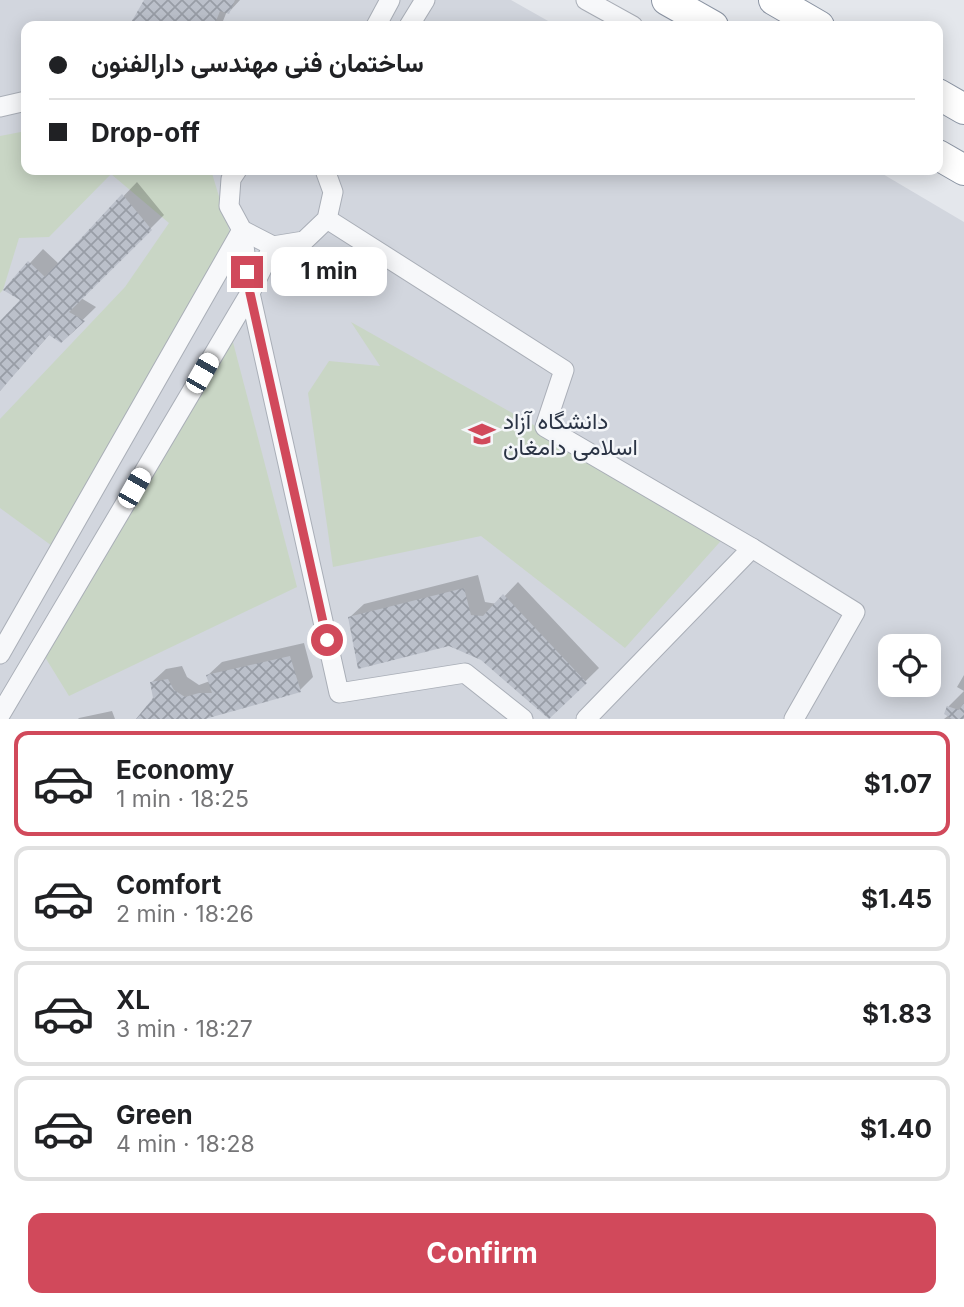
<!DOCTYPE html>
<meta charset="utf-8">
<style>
:root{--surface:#fff;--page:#f2f2f2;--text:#202124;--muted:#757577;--line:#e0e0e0;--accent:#d1495b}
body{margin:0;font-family:Inter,Vazirmatn,sans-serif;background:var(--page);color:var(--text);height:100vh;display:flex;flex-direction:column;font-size:26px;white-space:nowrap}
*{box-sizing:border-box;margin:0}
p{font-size:23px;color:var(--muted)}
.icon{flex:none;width:38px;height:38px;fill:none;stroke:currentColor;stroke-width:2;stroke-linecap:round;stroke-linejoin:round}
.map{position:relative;height:719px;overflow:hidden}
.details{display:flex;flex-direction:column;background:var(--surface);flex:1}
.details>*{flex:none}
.guide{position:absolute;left:21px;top:21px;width:922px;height:154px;border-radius:14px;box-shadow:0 4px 18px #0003;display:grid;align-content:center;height:154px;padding:0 28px;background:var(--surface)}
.tools{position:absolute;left:878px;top:634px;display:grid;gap:14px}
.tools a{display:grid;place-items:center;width:63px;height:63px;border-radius:14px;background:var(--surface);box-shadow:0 4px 18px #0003;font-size:35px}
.end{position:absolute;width:32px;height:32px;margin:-16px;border:9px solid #d1495b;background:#fff;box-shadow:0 0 0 4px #fff}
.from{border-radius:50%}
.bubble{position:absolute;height:49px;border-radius:14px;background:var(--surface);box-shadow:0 4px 18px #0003;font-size:23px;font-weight:700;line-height:49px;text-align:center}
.car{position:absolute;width:21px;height:42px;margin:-21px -10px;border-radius:9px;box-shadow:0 0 5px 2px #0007;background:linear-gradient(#fff 24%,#345 0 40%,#fff 0 76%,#345 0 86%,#fff 0)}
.guide b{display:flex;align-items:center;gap:24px;height:66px;font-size:26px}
.guide b+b{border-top:2px solid var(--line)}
.guide i{width:18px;height:18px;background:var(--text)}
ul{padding:12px 0 0;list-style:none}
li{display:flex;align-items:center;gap:21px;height:105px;margin:0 14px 10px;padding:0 14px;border:4px solid var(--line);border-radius:14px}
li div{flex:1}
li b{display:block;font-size:26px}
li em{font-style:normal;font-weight:700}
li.current{border-color:var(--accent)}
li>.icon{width:63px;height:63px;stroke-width:1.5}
.cta{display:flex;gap:14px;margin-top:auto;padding:14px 28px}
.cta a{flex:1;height:80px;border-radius:14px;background:var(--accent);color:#fff;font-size:28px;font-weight:700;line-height:80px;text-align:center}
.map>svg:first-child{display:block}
</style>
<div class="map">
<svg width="964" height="719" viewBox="0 0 964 719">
<defs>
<pattern id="building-cross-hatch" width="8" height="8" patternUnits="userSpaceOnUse" patternTransform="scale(1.75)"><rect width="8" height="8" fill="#bbc0ca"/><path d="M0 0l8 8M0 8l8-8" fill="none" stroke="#989da6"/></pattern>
</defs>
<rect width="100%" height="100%" fill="#e4e7ec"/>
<path fill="#d2d6de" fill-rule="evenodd" d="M0,0H511L557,26H26V170H876L964,222V719H0ZM891,646H929V684H891Z"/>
<g fill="#c9d6c5">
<polygon points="26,131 26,170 211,170 234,246 59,551 0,508 0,419 125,287 169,223 111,174 49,237 19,238 3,290 0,293 0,136"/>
<polygon points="351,322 727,534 625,648 481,536 333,567 308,393 329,361 380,366"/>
<polygon points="229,327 297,587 69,696 40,649"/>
</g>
<g fill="#0003">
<polygon points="146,0 240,0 229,12 227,11 221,26 131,26"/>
<polygon points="418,18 432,26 410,26"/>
<polygon points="137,182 164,215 81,298 96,307 61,341 50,334 0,390 0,323 22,300 5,290 43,249 59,264"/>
<polygon points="478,575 485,602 497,604 518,582 599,668 549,717 482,658 449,644 350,617 364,604"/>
<polygon points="304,643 313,677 300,690 209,716 206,719 138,719 155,699 152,682 166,669 182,666 187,677 199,685 210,681 208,675 222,662"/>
<polygon points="964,675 964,719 944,719 949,715 947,713 949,706 964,691 957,687"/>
<polygon points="112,711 115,719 78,719 79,718"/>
</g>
<g fill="url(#building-cross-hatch)">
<polygon points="144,0 235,0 229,14 220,11 214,26 129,26"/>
<polygon points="122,194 152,230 69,312 85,321 61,343 49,335 0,391 0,321 20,300 3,290 28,261 45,277"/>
<polygon points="464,588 471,615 483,616 503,594 587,683 549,719 481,660 449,646 358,669 348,617"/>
<polygon points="290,656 301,692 205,719 136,719 153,698 150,682 168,679 174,690 185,697 199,693 212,693 206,675"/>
<polygon points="964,703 964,719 952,719 944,714 947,706 959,710"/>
</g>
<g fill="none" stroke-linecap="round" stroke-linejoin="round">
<g stroke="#a9aeb7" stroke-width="21">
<g id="minor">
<polyline points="586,0 633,26"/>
<polyline points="376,26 390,0"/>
<polyline points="409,26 425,0"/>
<polyline points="0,107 26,101"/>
<polyline points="237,170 231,179 229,206 242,230 273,246 304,241 327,219 333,192 325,170"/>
<polyline points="327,219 564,370 545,427 752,548 586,719"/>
<polyline points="242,230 250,293 339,693 465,673 523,719"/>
<polyline points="752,548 855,612 794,719"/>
<polyline points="0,654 242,230"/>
<polyline points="0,715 250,293 273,246"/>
</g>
</g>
<g stroke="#8b94a3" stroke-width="32">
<g id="highway">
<polyline points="667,0 713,26"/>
<polyline points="774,0 819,26"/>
<polyline points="938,94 964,109"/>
<polyline points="938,155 964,170"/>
</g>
</g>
<use href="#minor" stroke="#f7f8fa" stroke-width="19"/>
<use href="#highway" stroke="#fff" stroke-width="30"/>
</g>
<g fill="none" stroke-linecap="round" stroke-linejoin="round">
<polyline stroke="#d1495b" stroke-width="9" points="247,272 250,293 327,640"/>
</g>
<defs>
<g id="university-bare" transform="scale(2.1)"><path d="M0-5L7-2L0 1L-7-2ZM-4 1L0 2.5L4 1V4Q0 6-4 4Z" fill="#d1495b" stroke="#f4f6f9" stroke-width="2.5" paint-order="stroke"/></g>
</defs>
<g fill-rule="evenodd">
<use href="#university-bare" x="482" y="434"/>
</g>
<g text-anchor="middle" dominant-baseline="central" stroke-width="5" stroke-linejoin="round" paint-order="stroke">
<g font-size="23" fill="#2b3445" stroke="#f4f6f9" text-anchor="start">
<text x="503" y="421">دانشگاه آزاد<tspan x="503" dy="26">اسلامی دامغان</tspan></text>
</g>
</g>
</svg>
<div class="tools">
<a><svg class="icon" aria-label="locate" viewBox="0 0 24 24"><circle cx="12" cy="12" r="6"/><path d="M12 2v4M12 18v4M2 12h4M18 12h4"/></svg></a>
</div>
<i class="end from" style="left:327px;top:640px"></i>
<i class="end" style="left:247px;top:272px"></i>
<div class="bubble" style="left:271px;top:247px;width:116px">1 min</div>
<i class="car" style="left:202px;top:373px;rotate:30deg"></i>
<i class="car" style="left:134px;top:488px;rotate:30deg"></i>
<div class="guide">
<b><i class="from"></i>ساختمان فنی مهندسی دارالفنون</b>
<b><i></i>Drop-off</b>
</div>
</div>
<section class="details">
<ul>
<li class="current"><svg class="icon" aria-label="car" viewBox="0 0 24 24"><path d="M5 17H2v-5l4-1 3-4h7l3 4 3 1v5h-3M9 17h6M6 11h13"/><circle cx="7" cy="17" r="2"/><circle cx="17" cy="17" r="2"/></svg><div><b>Economy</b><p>1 min · 18:25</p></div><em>$1.07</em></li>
<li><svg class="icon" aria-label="car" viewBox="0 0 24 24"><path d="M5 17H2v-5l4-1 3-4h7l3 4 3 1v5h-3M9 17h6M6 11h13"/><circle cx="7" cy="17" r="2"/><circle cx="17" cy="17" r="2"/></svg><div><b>Comfort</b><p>2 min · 18:26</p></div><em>$1.45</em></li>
<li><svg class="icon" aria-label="car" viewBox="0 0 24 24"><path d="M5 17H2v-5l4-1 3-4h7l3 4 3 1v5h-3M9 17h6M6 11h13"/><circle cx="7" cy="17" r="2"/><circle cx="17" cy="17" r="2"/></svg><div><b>XL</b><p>3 min · 18:27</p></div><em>$1.83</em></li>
<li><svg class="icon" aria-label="car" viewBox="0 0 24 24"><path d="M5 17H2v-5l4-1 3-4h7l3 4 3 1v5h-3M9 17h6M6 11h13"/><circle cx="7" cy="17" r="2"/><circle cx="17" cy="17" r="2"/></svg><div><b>Green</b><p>4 min · 18:28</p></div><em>$1.40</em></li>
</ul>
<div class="cta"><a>Confirm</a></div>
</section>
